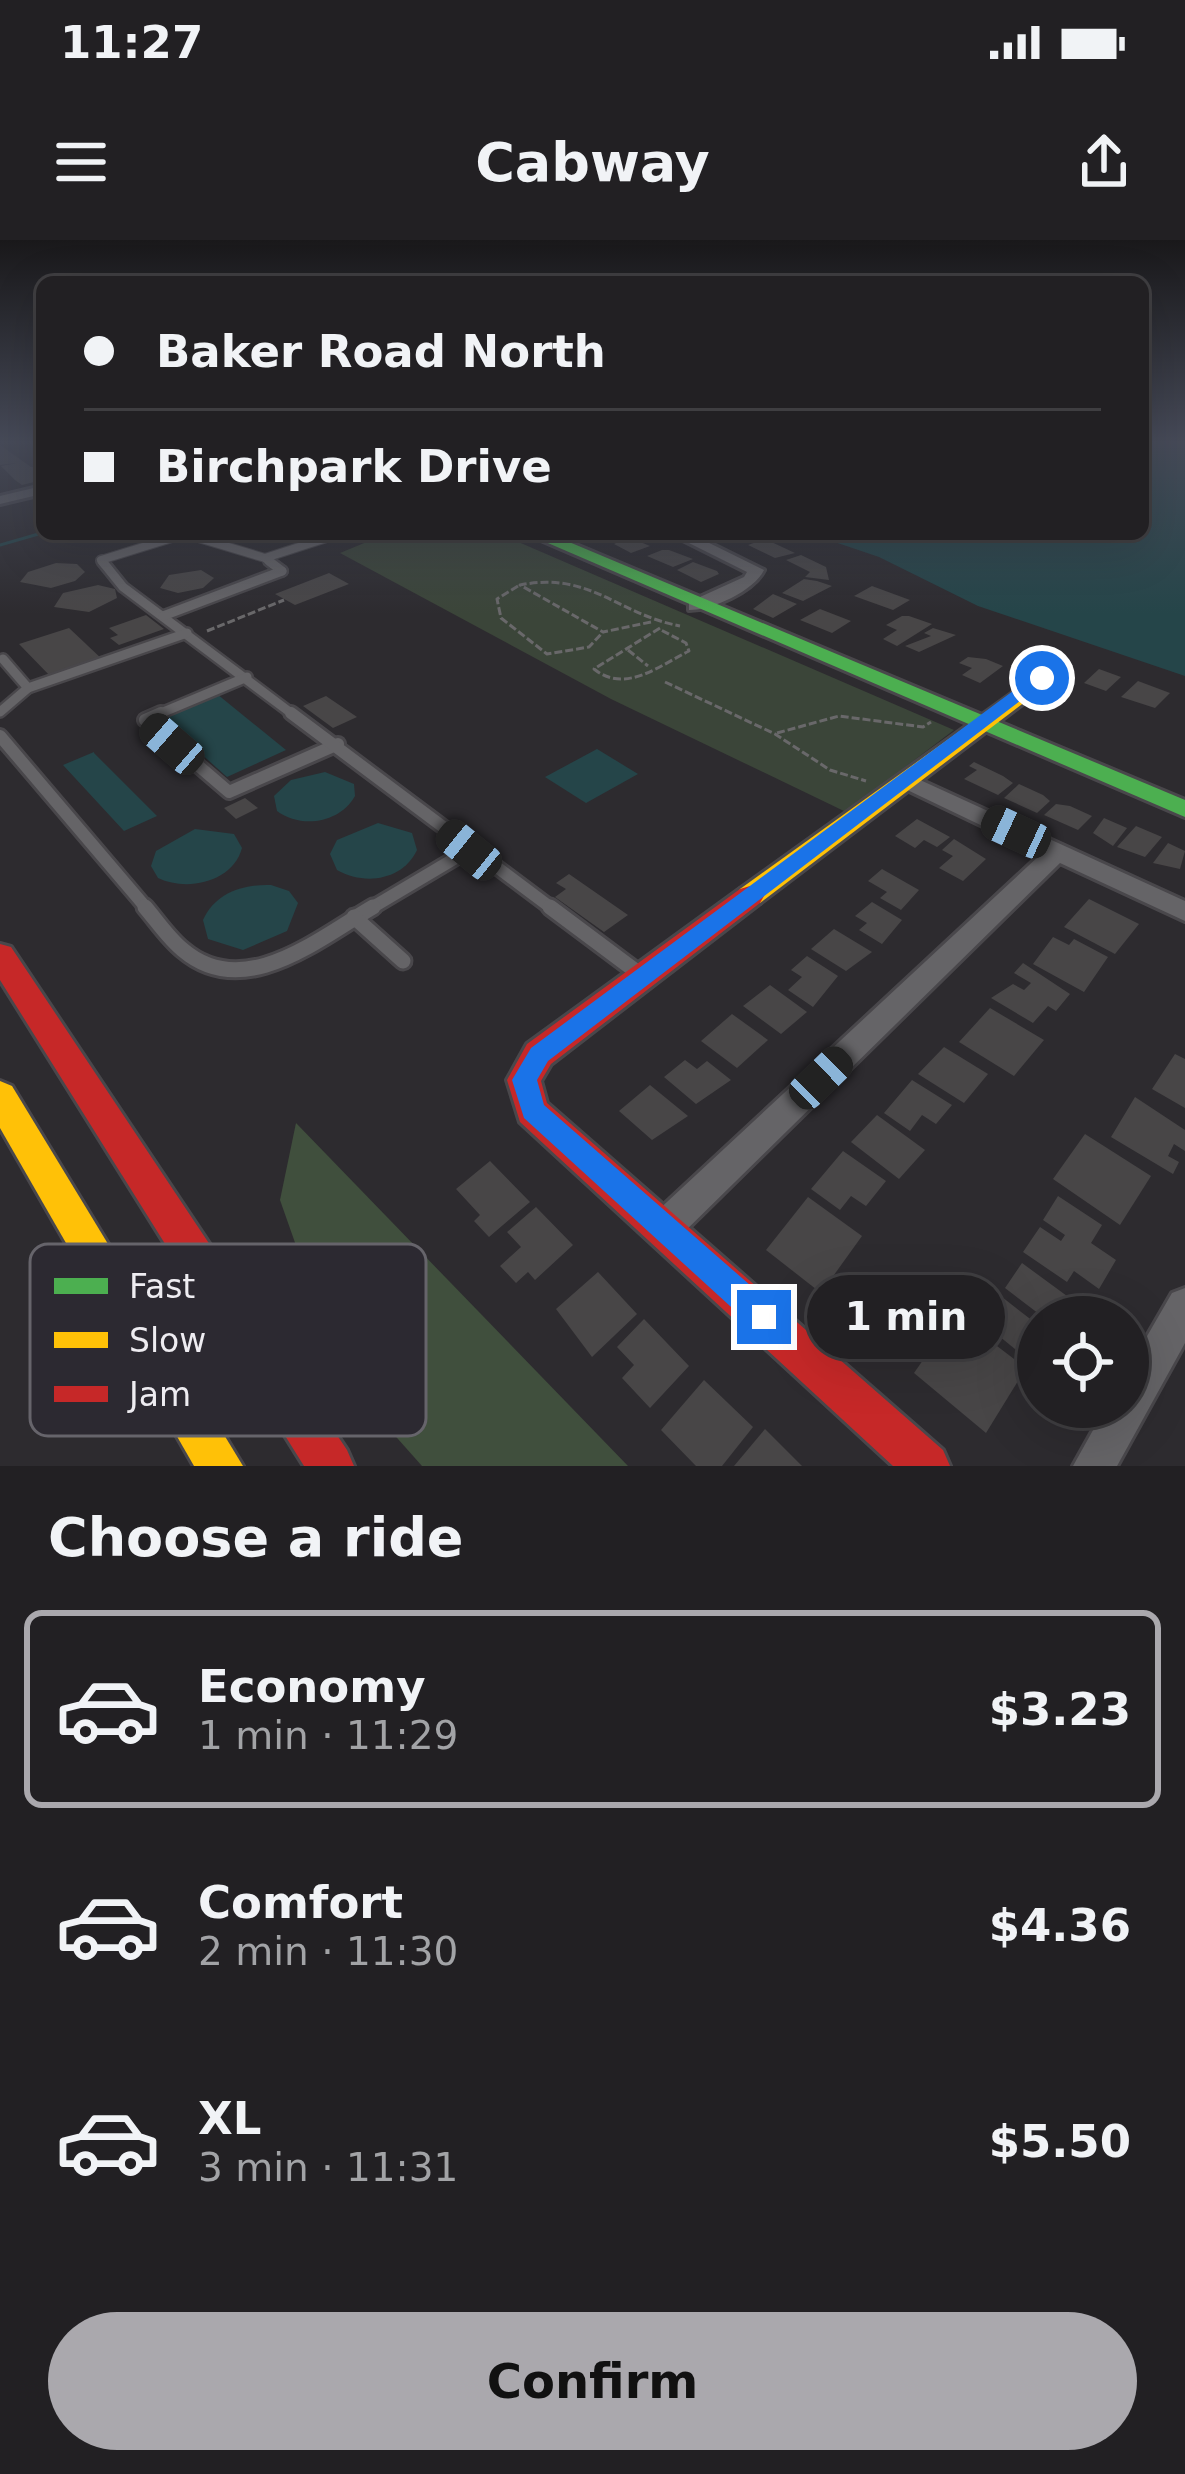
<!DOCTYPE html>
<meta charset="utf-8">
<style>
:root{--surface:#222023;--page:#2e2d30;--text:#f1f3f6;--muted:#a2a3a6;--line:#3f3e41;--accent:#aaa8ad}
body{margin:0;font-family:"DejaVu Sans",sans-serif;background:var(--page);color:var(--text);height:100vh;display:flex;flex-direction:column;font-size:45px;white-space:nowrap}
*{box-sizing:border-box;margin:0}
p{font-size:39px;color:var(--muted)}
.icon{flex:none;width:66px;height:66px;fill:none;stroke:currentColor;stroke-width:2;stroke-linecap:round;stroke-linejoin:round}
.map{position:relative;height:1226px;overflow:hidden}
.panel{display:flex;flex-direction:column;background:var(--surface);flex:1}
.panel>*{flex:none}
.guide{position:absolute;left:36px;top:36px;width:1113px;height:264px;border-radius:18px;box-shadow:0 12px 48px #0002,0 0 0 3px var(--line);display:grid;align-content:center;height:264px;padding:0 48px;background:var(--surface)}
.controls{position:absolute;left:1017px;top:1056px;display:grid;gap:24px}
.controls a{display:grid;place-items:center;width:132px;height:132px;border-radius:50%;background:var(--surface);box-shadow:0 12px 48px #0002,0 0 0 3px var(--line);font-size:60px}
.end{position:absolute;width:54px;height:54px;margin:-27px;border:15px solid #1a73e8;background:#fff;box-shadow:0 0 0 6px #fff}
.from{border-radius:50%}
.bubble{position:absolute;height:84px;border-radius:42px;background:var(--surface);box-shadow:0 12px 48px #0002,0 0 0 3px var(--line);font-size:39px;font-weight:700;line-height:84px;text-align:center}
.car{position:absolute;width:36px;height:72px;margin:-36px -18px;border-radius:15px;box-shadow:0 0 9px 3px #0007;background:linear-gradient(#222 24%,#8ab4d8 0 40%,#222 0 76%,#8ab4d8 0 86%,#222 0)}
.guide b{display:flex;align-items:center;gap:42px;height:114px;font-size:45px}
.guide b+b{border-top:3px solid var(--line)}
.guide i{width:30px;height:30px;background:var(--text)}
ul{padding:0;list-style:none}
li{display:flex;align-items:center;gap:36px;height:198px;margin:0 24px 18px;padding:0 24px;border:6px solid transparent;border-radius:18px}
li div{flex:1}
li b{display:block;font-size:45px}
li em{font-style:normal;font-weight:700}
li.current{border-color:var(--accent)}
li>.icon{width:108px;height:108px;stroke-width:1.5}
h2{padding:0 48px;font-size:54px;line-height:144px}
.button{display:flex;gap:24px;margin-top:auto;padding:24px 48px}
.button a{flex:1;height:138px;border-radius:72px;background:var(--accent);color:#111;font-size:48px;font-weight:700;line-height:138px;text-align:center}
.status{display:flex;justify-content:space-between;align-items:center;height:84px;padding:0 60px;background:var(--surface);direction:ltr}
.status svg{height:33px;fill:currentColor}
header{display:flex;justify-content:space-between;align-items:center;height:156px;padding:0 48px;background:var(--surface);font-size:54px;font-weight:700}
.map>svg:first-child{display:block}
</style>
<div class="status"><b>11:27</b><svg viewBox="0 0 49 12"><path d="M0 12V9h3v3zM5 12V6h3v6zM10 12V3h3v9zM15 12V0h3v12zM26 1h20v11H26zM47 4h2v5h-2z"/></svg></div>
<header><svg class="icon" aria-label="menu" viewBox="0 0 24 24"><path d="M4 6h16M4 12h16M4 18h16"/></svg>Cabway<svg class="icon" aria-label="share" viewBox="0 0 24 24"><path d="M12 15V3M7 8l5-5 5 5M5 13v7h14v-7"/></svg></header>
<div class="map">
<svg width="1185" height="1226" viewBox="0 0 1185 1226">
<rect width="100%" height="100%" fill="#2d2b2f"/>
<polygon fill="#3b4539" points="386,294 500,294 954,490 846,572 611,459 340,313"/>
<polygon fill="#404f3d" points="296,883 628,1226 422,1226 342,1136 280,960"/>
<g fill="#254549">
<polygon points="1143,202 1185,202 1185,436 978,366 879,317 811,294 1143,294"/>
<polygon points="217,454 286,510 227,537 160,477"/>
<polygon points="597,509 638,534 586,563 545,537"/>
<polygon points="94,512 94,513 157,576 124,591 63,525"/>
<path d="M325,532L354,544L355,556C340,583 301,589 277,571L274,556L291,540Z"/>
<path d="M378,583L412,593L417,610C403,640 365,646 337,630L330,614L337,600Z"/>
<path d="M195,589L234,594L242,608C233,642 187,652 158,638L151,626L156,611Z"/>
<path d="M271,645L289,651L298,663L287,691L243,710L208,699L203,680C215,653 243,644 271,645Z"/>
</g>
<g fill="none" stroke-linecap="round" stroke-linejoin="round">
<polyline stroke="#254549" stroke-width="3" points="0,305 42,293"/>
</g>
<g fill="#484647">
<polygon points="0,205 31,227 42,228 42,240 22,245 15,240 1,226 17,223 0,225"/>
<polygon points="634,294 648,297 638,301 650,306 631,313 614,304"/>
<polygon points="765,299 795,313 775,318 748,305"/>
<polygon points="662,310 669,310 693,319 673,327 647,316"/>
<polygon points="801,315 826,327 829,340 805,337 810,332 786,320"/>
<polygon points="693,322 717,331 719,334 701,342 677,330"/>
<polygon points="56,323 77,324 85,332 75,341 51,348 20,342 28,332"/>
<polygon points="201,330 214,338 203,348 178,353 160,348 169,335"/>
<polygon points="329,333 349,344 295,365 275,354"/>
<polygon points="804,339 817,341 832,346 803,361 782,353"/>
<polygon points="98,345 115,349 117,358 89,372 54,367 63,353"/>
<polygon points="872,346 910,360 893,370 854,356"/>
<polygon points="773,354 797,364 773,378 753,369"/>
<polygon points="820,369 851,381 832,393 800,380"/>
<polygon points="146,375 164,389 119,405 110,398 118,395 109,388"/>
<polygon points="902,376 909,376 932,384 897,406 883,399 897,390 886,385"/>
<polygon points="69,388 104,421 52,438 19,404"/>
<polygon points="933,388 956,395 919,412 905,406 931,396 924,393"/>
<polygon points="968,417 986,419 1003,426 980,443 962,435 972,428 959,423"/>
<polygon points="1099,429 1121,437 1106,451 1084,443"/>
<polygon points="1138,441 1170,453 1155,468 1121,457"/>
<polygon points="326,456 357,477 333,488 303,466"/>
<polygon points="974,522 1003,536 1013,543 998,555 964,539 977,530 969,526"/>
<polygon points="1019,544 1043,555 1050,561 1037,573 1004,558"/>
<polygon points="245,558 258,568 236,579 224,568"/>
<polygon points="1056,564 1070,566 1092,576 1078,590 1044,575"/>
<polygon points="1104,578 1127,588 1113,606 1093,593"/>
<polygon points="917,579 950,597 937,607 924,600 915,608 895,596"/>
<polygon points="1136,586 1162,597 1145,617 1117,607"/>
<polygon points="954,599 986,619 963,641 939,628 953,616 942,610"/>
<polygon points="1168,603 1185,611 1180,629 1153,623"/>
<polygon points="882,629 919,650 901,670 880,658 887,652 868,641"/>
<polygon points="569,634 628,675 604,692 555,657 566,649 556,643"/>
<polygon points="1089,659 1139,684 1115,714 1064,687"/>
<polygon points="872,662 902,680 882,704 859,690 867,683 855,676"/>
<polygon points="834,689 872,712 846,731 811,709"/>
<polygon points="1053,697 1069,705 1074,699 1108,717 1084,752 1033,724"/>
<polygon points="807,716 838,736 813,767 788,750 802,737 791,730"/>
<polygon points="1023,723 1070,754 1056,771 1048,766 1033,783 991,758 1013,744 1024,750 1031,743 1014,733"/>
<polygon points="770,745 807,772 781,794 743,766"/>
<polygon points="990,768 1044,800 1014,836 959,802"/>
<polygon points="732,774 768,800 737,828 701,801"/>
<polygon points="944,807 988,834 964,863 918,834"/>
<polygon points="1175,814 1185,819 1185,868 1152,849"/>
<polygon points="685,820 697,829 707,821 731,840 696,864 664,837"/>
<polygon points="912,840 952,865 936,884 922,875 910,891 884,873"/>
<polygon points="650,845 688,876 652,900 619,871"/>
<polygon points="1135,857 1185,890 1185,911 1174,904 1168,916 1179,922 1173,934 1111,897"/>
<polygon points="877,875 925,910 899,939 851,902"/>
<polygon points="1085,894 1151,936 1120,985 1053,939"/>
<polygon points="843,911 886,941 866,966 851,956 840,970 811,949"/>
<polygon points="490,921 530,962 489,997 474,981 480,975 456,949"/>
<polygon points="1058,956 1102,985 1091,1003 1116,1020 1099,1049 1074,1031 1067,1042 1023,1012 1040,987 1061,1001 1065,995 1043,980"/>
<polygon points="808,957 862,996 821,1053 766,1010"/>
<polygon points="536,967 573,1005 535,1040 528,1032 516,1043 500,1026 521,1007 507,992"/>
<polygon points="1022,1023 1067,1056 1057,1072 1063,1077 1043,1077 1005,1048"/>
<polygon points="598,1032 637,1074 592,1117 556,1069"/>
<polygon points="1002,1057 1038,1085 1038,1100 1026,1118 983,1083"/>
<polygon points="955,1074 1026,1128 986,1193 914,1133"/>
<polygon points="644,1079 689,1126 650,1168 622,1138 634,1125 617,1107"/>
<polygon points="704,1140 753,1187 722,1226 696,1226 661,1190"/>
<polygon points="765,1189 802,1226 734,1226"/>
</g>
<g fill="none" stroke-linecap="round" stroke-linejoin="round">
<g stroke="#49474b" stroke-width="10">
<g id="lane-far3">
<polyline points="104,324 101,320 185,294 265,318"/>
<polyline points="272,324 265,318 339,294"/>
</g>
</g>
<g stroke="#49474b" stroke-width="14">
<g id="lane-far2">
<polyline points="102,321 123,347 295,476"/>
<polyline points="269,321 282,331"/>
<polyline points="163,376 282,331"/>
<polyline points="3,419 28,448 187,393"/>
<polyline points="0,472 28,448"/>
<polyline points="154,476 247,437"/>
</g>
</g>
<g stroke="#49474b" stroke-width="18">
<g id="lane-far1">
<polyline points="161,473 145,480 229,552 338,504"/>
<polyline points="291,473 554,670"/>
<polyline points="0,496 148,670"/>
<polyline points="368,670 469,610"/>
</g>
</g>
<g stroke="#49474b" stroke-width="21">
<g id="lane">
<path d="M145,667C157,681 169,699 183,710C244,762 318,699 373,667"/>
<polyline points="550,667 641,735"/>
<polyline points="354,677 403,721"/>
</g>
</g>
<g stroke="#49474b" stroke-width="6">
<g id="street">
<polygon points="33,202 42,202 42,208"/>
<polygon points="42,246 42,254 0,264 0,256"/>
<path d="M671,294H691L764,330C754,351 712,370 689,370V362L744,337L747,332Z"/>
<polygon points="907,534 1185,661 1185,681 1060,623 677,999 665,1003 653,999 648,987 653,975 1041,614 899,546 896,541 899,536"/>
<polygon points="1185,1048 1185,1103 1117,1226 1073,1226 1106,1167 1128,1167 1128,1129 1172,1053"/>
</g>
</g>
<g stroke="#49474b" stroke-width="6">
<polygon id="fast" points="527,294 550,294 1185,560 1185,577"/>
</g>
<g stroke="#49474b" stroke-width="6">
<g id="slow">
<polygon points="1042,432 1053,438 1050,443 760,663 740,663 736,656 740,649"/>
<polygon points="0,841 12,846 243,1226 194,1226 0,888"/>
</g>
</g>
<g stroke="#49474b" stroke-width="6">
<g id="jam">
<polygon points="750,646 764,656 760,663 551,824 541,841 547,863 943,1210 950,1226 893,1226 520,882 507,840 527,804 740,649"/>
<polygon points="0,704 11,707 347,1210 354,1226 304,1226 0,740"/>
</g>
</g>
<g stroke="#69686a" stroke-width="3" stroke-dasharray="8 3" stroke-linecap="butt">
<polyline points="518,346 497,359 501,378 547,414 589,407 603,392"/>
<path d="M651,382L603,392L520,345C590,331 617,374 680,386"/>
<path d="M660,388L594,429C625,454 659,426 689,411L686,403L661,390"/>
<polyline points="207,391 284,360"/>
<polyline points="628,410 648,426"/>
<polyline points="665,442 775,494 830,530 866,541"/>
<polyline points="777,493 839,476 923,487 931,482"/>
</g>
<use href="#lane-far3" stroke="#656467" stroke-width="8"/>
<use href="#lane-far2" stroke="#656467" stroke-width="9"/>
<use href="#lane-far1" stroke="#656467" stroke-width="12"/>
<use href="#lane" stroke="#656467" stroke-width="15"/>
<use href="#street" fill="#656467" fill-rule="evenodd"/>
<use href="#fast" fill="#4caf50" fill-rule="evenodd"/>
<use href="#slow" fill="#ffc107" fill-rule="evenodd"/>
<use href="#jam" fill="#c62828" fill-rule="evenodd"/>
</g>
<linearGradient id="sky" x2="0" y2="1"><stop stop-color="#19181a"/><stop offset="0.54" stop-color="#464a58"/><stop offset="1" stop-color="#464a58" stop-opacity="0"/></linearGradient>
<rect width="1185" height="374" fill="url(#sky)"/>
<polygon fill="#1a73e8" points="1036,434 1050,438 548,821 537,840 544,865 774,1066 779,1077 774,1087 764,1092 753,1087 524,878 512,840 531,808"/>
<rect x="30" y="1004" width="396" height="192" rx="18" fill="#2c2931" stroke="#66646b" stroke-width="3"/>
<rect x="54" y="1038" width="54" height="16" fill="#4caf50"/>
<rect x="54" y="1092" width="54" height="16" fill="#ffc107"/>
<rect x="54" y="1146" width="54" height="16" fill="#c62828"/>
<g font-size="33" fill="#eeecf1">
<text x="129" y="1058">Fast</text>
<text x="129" y="1112">Slow</text>
<text x="129" y="1166">Jam</text>
</g>
</svg>
<div class="controls">
<a><svg class="icon" aria-label="locate" viewBox="0 0 24 24"><circle cx="12" cy="12" r="6"/><path d="M12 2v4M12 18v4M2 12h4M18 12h4"/></svg></a>
</div>
<i class="end from" style="left:1042px;top:438px"></i>
<i class="end" style="left:764px;top:1077px"></i>
<div class="bubble" style="left:807px;top:1035px;width:198px">1 min</div>
<i class="car" style="left:172px;top:504px;rotate:311deg"></i>
<i class="car" style="left:1016px;top:592px;rotate:295deg"></i>
<i class="car" style="left:469px;top:610px;rotate:309deg"></i>
<i class="car" style="left:821px;top:838px;rotate:46deg"></i>
<div class="guide">
<b><i class="from"></i>Baker Road North</b>
<b><i></i>Birchpark Drive</b>
</div>
</div>
<section class="panel">
<h2>Choose a ride</h2>
<ul>
<li class="current"><svg class="icon" aria-label="car" viewBox="0 0 24 24"><path d="M5 17H2v-5l4-1 3-4h7l3 4 3 1v5h-3M9 17h6M6 11h13"/><circle cx="7" cy="17" r="2"/><circle cx="17" cy="17" r="2"/></svg><div><b>Economy</b><p>1 min · 11:29</p></div><em>$3.23</em></li>
<li><svg class="icon" aria-label="car" viewBox="0 0 24 24"><path d="M5 17H2v-5l4-1 3-4h7l3 4 3 1v5h-3M9 17h6M6 11h13"/><circle cx="7" cy="17" r="2"/><circle cx="17" cy="17" r="2"/></svg><div><b>Comfort</b><p>2 min · 11:30</p></div><em>$4.36</em></li>
<li><svg class="icon" aria-label="car" viewBox="0 0 24 24"><path d="M5 17H2v-5l4-1 3-4h7l3 4 3 1v5h-3M9 17h6M6 11h13"/><circle cx="7" cy="17" r="2"/><circle cx="17" cy="17" r="2"/></svg><div><b>XL</b><p>3 min · 11:31</p></div><em>$5.50</em></li>
</ul>
<div class="button"><a>Confirm</a></div>
</section>
